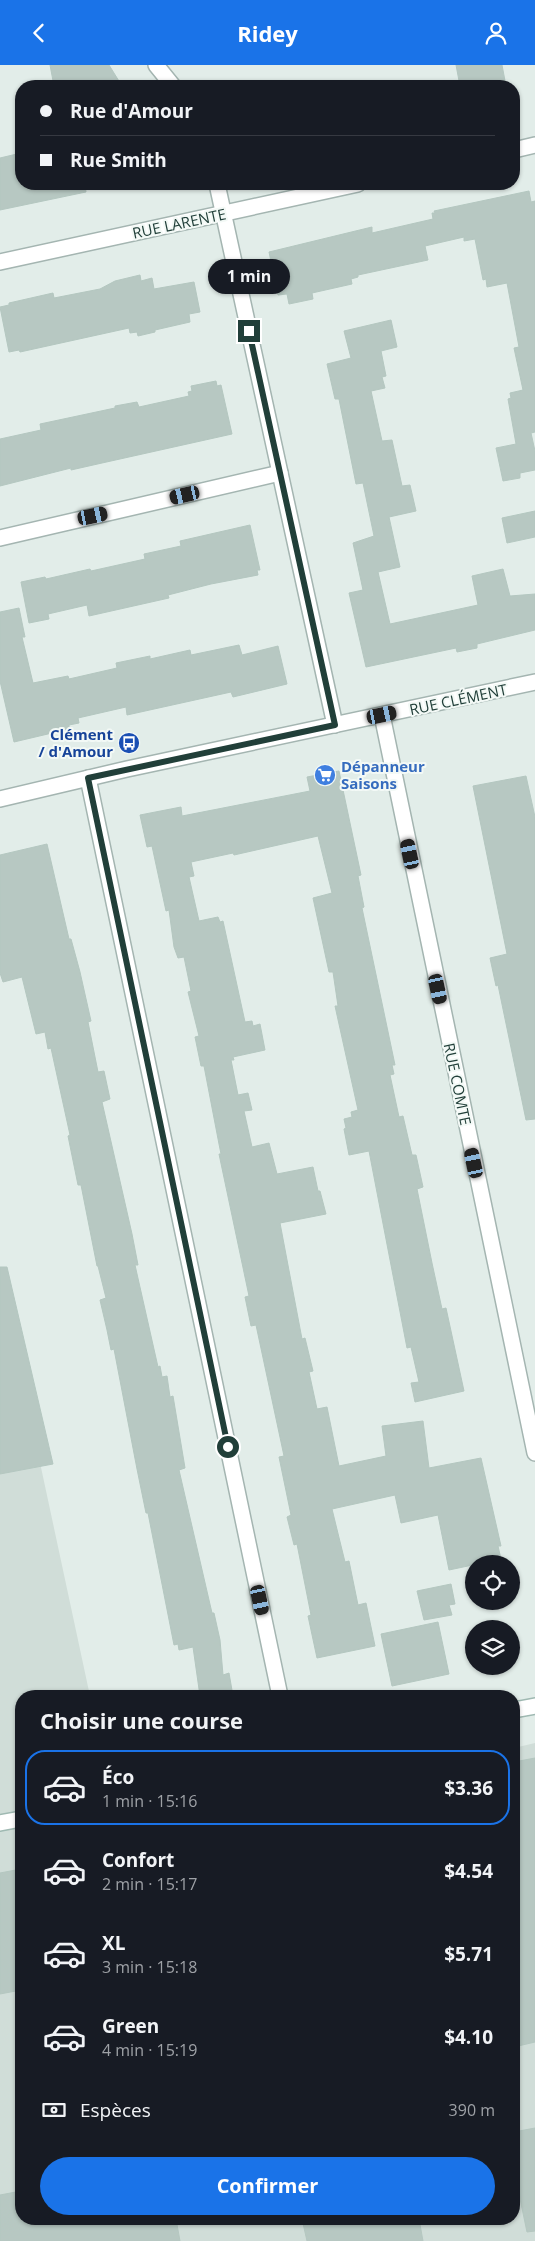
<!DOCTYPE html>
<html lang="fr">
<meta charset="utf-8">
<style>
:root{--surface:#171b24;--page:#20242c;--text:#f1f3f6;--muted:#9ea1a6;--line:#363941;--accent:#1a73e8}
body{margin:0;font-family:"Open Sans",sans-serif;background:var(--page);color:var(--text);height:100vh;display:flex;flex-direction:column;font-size:19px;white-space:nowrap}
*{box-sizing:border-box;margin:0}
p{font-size:16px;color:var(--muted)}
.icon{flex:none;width:28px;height:28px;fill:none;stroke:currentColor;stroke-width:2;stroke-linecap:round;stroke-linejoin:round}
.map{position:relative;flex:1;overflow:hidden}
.side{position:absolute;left:15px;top:1625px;width:505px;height:535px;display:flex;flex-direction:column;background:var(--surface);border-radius:20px;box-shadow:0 1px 4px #0004}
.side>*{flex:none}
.banner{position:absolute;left:15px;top:15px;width:505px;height:110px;border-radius:20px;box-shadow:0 1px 4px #0004;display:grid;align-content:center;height:110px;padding:0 25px;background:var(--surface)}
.buttons{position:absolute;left:465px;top:1490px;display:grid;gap:10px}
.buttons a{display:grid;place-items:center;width:55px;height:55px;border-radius:50%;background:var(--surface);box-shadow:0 1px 4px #0004;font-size:25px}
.end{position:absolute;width:22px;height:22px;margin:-11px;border:6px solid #213f39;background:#fff;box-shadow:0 0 0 2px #fff}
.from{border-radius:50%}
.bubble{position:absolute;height:35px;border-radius:18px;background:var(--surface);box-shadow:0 1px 4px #0004;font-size:16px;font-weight:700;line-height:35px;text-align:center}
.car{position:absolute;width:15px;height:30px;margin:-15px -8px;border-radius:6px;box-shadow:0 0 4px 1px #0007;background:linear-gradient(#222 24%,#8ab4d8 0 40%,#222 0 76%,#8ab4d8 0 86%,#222 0)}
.banner b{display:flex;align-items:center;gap:18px;height:48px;font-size:19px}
.banner b+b{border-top:1px solid var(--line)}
.banner i{width:12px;height:12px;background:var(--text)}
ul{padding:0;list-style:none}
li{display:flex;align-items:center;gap:15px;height:75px;margin:0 10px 8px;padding:0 15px;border:2px solid transparent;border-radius:20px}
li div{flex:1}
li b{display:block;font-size:19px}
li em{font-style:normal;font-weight:700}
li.current{border-color:var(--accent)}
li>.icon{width:45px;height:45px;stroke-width:1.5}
h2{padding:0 25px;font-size:22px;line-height:60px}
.pay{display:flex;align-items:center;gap:12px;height:55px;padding:0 25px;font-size:19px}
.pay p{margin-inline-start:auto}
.button{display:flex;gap:10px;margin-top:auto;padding:10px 25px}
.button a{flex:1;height:58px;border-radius:30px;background:var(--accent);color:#fff;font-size:20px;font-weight:700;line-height:58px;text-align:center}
header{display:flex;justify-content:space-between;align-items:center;height:65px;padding:0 25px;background:var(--accent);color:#fff;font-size:22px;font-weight:700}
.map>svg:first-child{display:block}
</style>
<header><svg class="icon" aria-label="back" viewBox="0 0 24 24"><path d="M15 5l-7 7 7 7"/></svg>Ridey<svg class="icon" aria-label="person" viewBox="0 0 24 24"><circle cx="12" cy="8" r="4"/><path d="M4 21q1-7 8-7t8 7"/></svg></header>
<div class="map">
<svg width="535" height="2176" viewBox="0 0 535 2176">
<rect width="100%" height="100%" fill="#e2ede9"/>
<polygon fill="#d0ddd8" points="0,1211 90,1631 21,1631 21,2154 514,2154 514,1683 535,1678 535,2176 0,2176"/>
<g fill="#b7c8c2" stroke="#b4c7c0">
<polygon points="50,0 109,0 122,21 54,21"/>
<polygon points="456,0 502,0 506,21 460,21"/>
<polygon points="21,88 21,119 85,119 86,127 0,145 0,93"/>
<polygon points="529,126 531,137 535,136 535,367 531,368 535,386 535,405 520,408 520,413 503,416 496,383 516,379 508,334 511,333 510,328 523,325 514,283 519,282 507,218 487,222 486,214 483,215 475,174 464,176 464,172 425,181 428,195 358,210 358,212 351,214 352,219 312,228 313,234 289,239 287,229 278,230 269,187 372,162 372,168 433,154 432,148 435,148 434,146"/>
<polygon points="140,210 141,216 152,213 154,224 194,217 200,247 189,249 190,257 155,265 155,267 138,271 137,267 130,268 129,263 20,287 19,285 9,287 0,242 9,240 9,238 53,228 54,233 100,224 115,216"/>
<polygon points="391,255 397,282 381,286 386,311 382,312 385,323 371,326 382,376 392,375 402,421 410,420 416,446 389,452 400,502 378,507 390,559 478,540 472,511 503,504 510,531 535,529 535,565 477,579 477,583 457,587 456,583 366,602 349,528 363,525 353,478 374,471 363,418 356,419 339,334 335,334 327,299 351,293 344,266"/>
<polygon points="216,316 217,321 221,320 232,369 102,398 71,405 71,403 0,421 0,374 41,365 40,359 115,343 115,341 137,337 139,342 189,331 188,327 192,326 191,321"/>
<polygon points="535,446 535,472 507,478 502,453"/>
<polygon points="250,460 260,505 257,505 258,510 211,519 168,530 169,533 89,551 87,540 48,549 49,554 29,558 21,517 45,512 46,514 90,504 91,506 145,494 144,489 181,481 180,476"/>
<polygon points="19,543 25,572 22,572 33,618 68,611 69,614 117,603 116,598 150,591 150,594 190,585 191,590 239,580 242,590 278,581 287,619 233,632 231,627 127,650 126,642 78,653 79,658 69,660 69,664 14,677 0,616 0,547"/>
<polygon points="339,706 361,810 358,811 364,842 362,843 395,1000 392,1000 394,1009 390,1010 399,1052 403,1051 412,1090 416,1090 423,1122 417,1124 432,1198 442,1244 446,1243 464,1326 415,1337 411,1318 419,1317 411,1282 407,1283 369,1086 349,1090 344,1064 346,1063 344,1054 352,1052 351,1047 358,1045 335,941 338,941 333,907 329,907 313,833 332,828 318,771 234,790 233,788 191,797 194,811 189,812 199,856 218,852 220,857 223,856 245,957 252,956 253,961 260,959 265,985 233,992 234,995 231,995 238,1030 248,1028 252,1045 244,1046 252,1082 269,1078 277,1109 313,1102 318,1126 320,1126 326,1149 280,1158 302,1274 305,1273 313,1306 309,1307 317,1344 327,1342 339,1401 386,1391 382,1361 423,1356 429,1403 481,1393 501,1481 498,1481 501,1494 449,1505 438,1450 401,1458 395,1430 332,1444 345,1497 349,1496 358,1540 366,1538 375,1581 317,1593 308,1551 311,1550 297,1479 294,1480 287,1452 291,1450 279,1392 284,1391 256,1260 251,1261 245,1232 249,1231 219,1089 221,1089 219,1079 204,1001 201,1001 195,972 199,971 188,927 191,926 184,892 178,893 174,882 169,845 166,846 152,781 147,782 140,750 181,742 182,751 310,726 307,712"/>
<polygon points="526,711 535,752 535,1054 526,1055 498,920 496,921 490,893 507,889 473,721"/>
<polygon points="47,779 69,874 71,874 80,907 91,956 88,957 98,1007 104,1006 110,1034 102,1037 132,1169 138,1200 135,1200 158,1302 160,1301 162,1312 167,1311 170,1332 173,1331 185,1403 179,1405 212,1548 214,1548 220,1575 223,1610 229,1608 233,1631 200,1631 193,1582 179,1585 178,1579 174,1580 148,1448 146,1448 137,1404 114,1284 111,1285 107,1265 100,1235 106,1233 98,1201 97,1201 81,1120 78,1120 68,1071 70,1070 51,983 48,984 45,967 36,969 22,912 3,917 0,908 0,790"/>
<polygon points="0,1202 7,1202 53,1399 0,1409"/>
<polygon points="451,1519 455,1539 449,1540 452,1550 424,1555 417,1526"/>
<polygon points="438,1557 449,1609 392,1621 381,1569"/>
<polygon points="535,1693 535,1977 514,1982 514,1697"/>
<polygon points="21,1804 21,1925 0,1929 0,1808"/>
<polygon points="535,2063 535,2166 527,2167 514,2105 514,2067"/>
<polygon points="21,2126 21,2154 34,2154 35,2158 56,2154 176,2154 180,2176 0,2176 0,2130"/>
<polygon points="302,2154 419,2154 423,2176 307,2176"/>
</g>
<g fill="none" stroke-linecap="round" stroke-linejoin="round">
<g stroke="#a4b5b1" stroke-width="18">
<g id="street">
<polyline points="156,0 173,21"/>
<polyline points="514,85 535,80"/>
<polyline points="217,119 335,660"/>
<polyline points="0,197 358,119"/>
<polyline points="0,473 280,408"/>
<polyline points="382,650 535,1388"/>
<polyline points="88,713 280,1631"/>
<polyline points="0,734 127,704 535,617"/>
</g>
</g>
<g stroke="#9fb9b2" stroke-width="18">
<g id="secondary">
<polyline points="514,1645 535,1641"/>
<polyline points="0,1758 21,1754"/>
</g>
</g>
<use href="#street" stroke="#fff" stroke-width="15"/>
<use href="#secondary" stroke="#fff" stroke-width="15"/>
</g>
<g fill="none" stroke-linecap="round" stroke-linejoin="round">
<polyline stroke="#213f39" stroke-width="6" points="228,1382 88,713 335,660 249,266"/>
</g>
<defs>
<g id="bus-disc" transform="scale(1.125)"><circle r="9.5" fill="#1a4fb4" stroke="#f3f9f6"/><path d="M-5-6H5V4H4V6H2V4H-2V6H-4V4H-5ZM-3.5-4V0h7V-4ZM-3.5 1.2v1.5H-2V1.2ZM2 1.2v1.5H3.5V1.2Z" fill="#fff"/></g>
<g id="supermarket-disc" transform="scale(1.125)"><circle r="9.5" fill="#3f7fe0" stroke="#f3f9f6"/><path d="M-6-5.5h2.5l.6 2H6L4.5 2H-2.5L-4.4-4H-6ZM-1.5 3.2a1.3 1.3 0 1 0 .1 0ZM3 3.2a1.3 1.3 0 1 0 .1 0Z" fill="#fff"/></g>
</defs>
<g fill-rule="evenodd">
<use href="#bus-disc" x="129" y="678"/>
<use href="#supermarket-disc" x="325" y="710"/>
</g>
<g text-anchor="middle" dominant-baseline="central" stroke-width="4" stroke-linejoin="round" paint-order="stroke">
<g font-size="15" fill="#213f39" stroke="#f3f9f6">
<text transform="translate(179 158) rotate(-12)">RUE LARENTE</text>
<text transform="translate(458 634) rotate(-12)">RUE CLÉMENT</text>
<text transform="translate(458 1019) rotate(78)">RUE COMTE</text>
</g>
<g font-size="15" font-weight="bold" fill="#164399" stroke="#f3f9f6" text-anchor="end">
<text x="113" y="669">Clément<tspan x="113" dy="17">/ d'Amour</tspan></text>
</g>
<g font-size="15" font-weight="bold" fill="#366cbe" stroke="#f3f9f6" text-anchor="start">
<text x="341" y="701">Dépanneur<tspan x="341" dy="17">Saisons</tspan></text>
</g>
</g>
</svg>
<div class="buttons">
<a><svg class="icon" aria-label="locate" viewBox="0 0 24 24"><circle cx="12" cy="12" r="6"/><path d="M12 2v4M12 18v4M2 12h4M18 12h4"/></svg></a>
<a><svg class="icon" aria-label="layers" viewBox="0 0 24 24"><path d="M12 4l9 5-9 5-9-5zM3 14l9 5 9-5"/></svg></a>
</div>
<i class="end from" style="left:228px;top:1382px"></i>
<i class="end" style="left:249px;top:266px"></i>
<div class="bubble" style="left:208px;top:194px;width:82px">1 min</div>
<i class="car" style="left:185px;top:430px;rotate:257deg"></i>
<i class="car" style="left:93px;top:451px;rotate:78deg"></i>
<i class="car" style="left:382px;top:650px;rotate:78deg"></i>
<i class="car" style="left:410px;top:789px;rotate:348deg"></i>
<i class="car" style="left:438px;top:924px;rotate:168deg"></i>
<i class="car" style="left:474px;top:1098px;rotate:348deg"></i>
<i class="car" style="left:260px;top:1535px;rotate:168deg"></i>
<div class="banner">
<b><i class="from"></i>Rue d'Amour</b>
<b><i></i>Rue Smith</b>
</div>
<section class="side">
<h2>Choisir une course</h2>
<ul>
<li class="current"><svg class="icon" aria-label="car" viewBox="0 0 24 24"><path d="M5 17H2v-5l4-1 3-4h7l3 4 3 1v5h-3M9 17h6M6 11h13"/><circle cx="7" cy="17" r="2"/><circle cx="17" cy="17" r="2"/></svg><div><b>Éco</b><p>1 min · 15:16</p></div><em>$3.36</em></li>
<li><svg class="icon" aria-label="car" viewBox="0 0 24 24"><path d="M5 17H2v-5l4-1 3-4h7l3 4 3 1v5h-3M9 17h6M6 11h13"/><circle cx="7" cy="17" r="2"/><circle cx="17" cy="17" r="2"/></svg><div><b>Confort</b><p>2 min · 15:17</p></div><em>$4.54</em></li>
<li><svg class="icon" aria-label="car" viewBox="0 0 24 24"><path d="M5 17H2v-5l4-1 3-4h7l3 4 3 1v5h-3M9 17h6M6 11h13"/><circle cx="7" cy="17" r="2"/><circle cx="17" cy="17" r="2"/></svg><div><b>XL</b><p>3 min · 15:18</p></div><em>$5.71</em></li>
<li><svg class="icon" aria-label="car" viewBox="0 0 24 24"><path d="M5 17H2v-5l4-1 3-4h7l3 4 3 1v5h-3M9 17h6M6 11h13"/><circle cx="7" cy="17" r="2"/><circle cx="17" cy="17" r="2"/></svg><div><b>Green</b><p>4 min · 15:19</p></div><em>$4.10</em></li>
</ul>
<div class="pay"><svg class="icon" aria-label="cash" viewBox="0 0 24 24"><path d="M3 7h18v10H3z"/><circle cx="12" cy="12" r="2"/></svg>Espèces<p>390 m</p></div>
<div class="button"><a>Confirmer</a></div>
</section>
</div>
